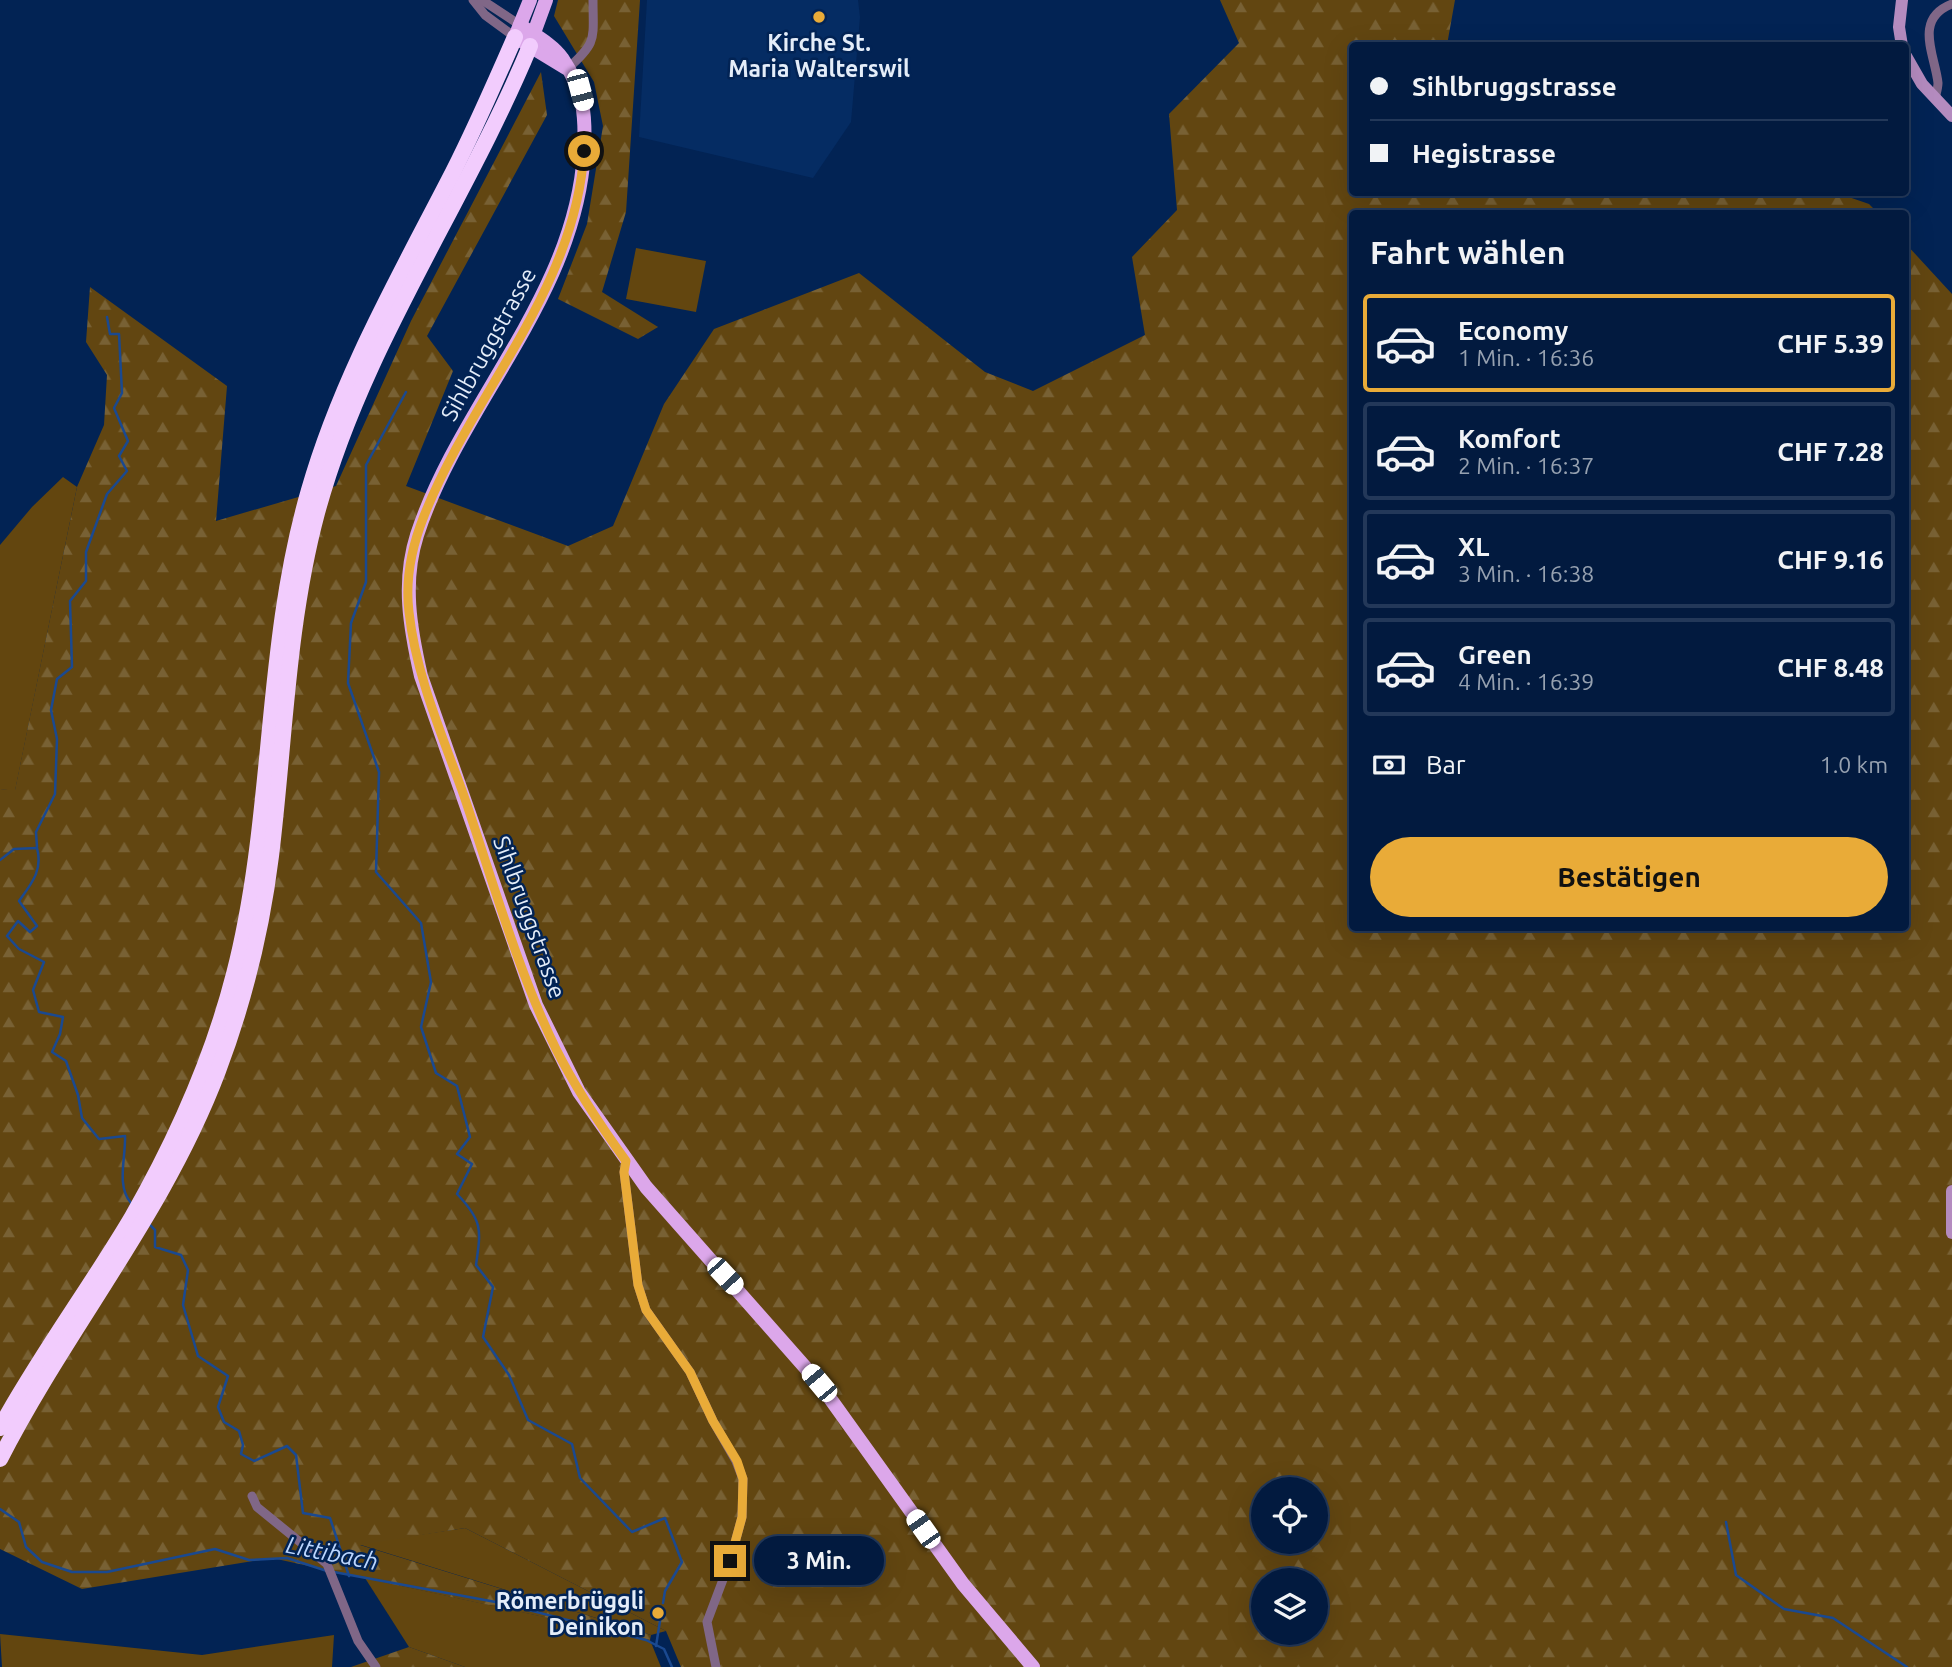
<!DOCTYPE html>
<html lang="de">
<meta charset="utf-8">
<style>
:root{--surface:#021a3f;--page:#0c2346;--text:#f1f3f6;--muted:#96a1b0;--line:#233859;--accent:#e9ab38}
body{margin:0;font-family:Ubuntu,sans-serif;background:var(--page);color:var(--text);height:100vh;display:flex;flex-direction:column;font-size:26px;white-space:nowrap}
*{box-sizing:border-box;margin:0}
p{font-size:23px;color:var(--muted)}
.icon{flex:none;width:38px;height:38px;fill:none;stroke:currentColor;stroke-width:2;stroke-linecap:round;stroke-linejoin:round}
.map{position:relative;flex:1;overflow:hidden}
.drawer{position:absolute;left:1349px;top:210px;width:560px;height:721px;display:flex;flex-direction:column;background:var(--surface);border-radius:7px;box-shadow:0 7px 28px #0002,0 0 0 2px var(--line)}
.drawer>*{flex:none}
.banner{position:absolute;left:1349px;top:42px;width:560px;height:154px;border-radius:7px;box-shadow:0 7px 28px #0002,0 0 0 2px var(--line);display:grid;align-content:center;height:154px;padding:0 21px;background:var(--surface)}
.tools{position:absolute;left:1251px;top:1477px;display:grid;gap:14px}
.tools a{display:grid;place-items:center;width:77px;height:77px;border-radius:50%;background:var(--surface);box-shadow:0 7px 28px #0002,0 0 0 2px var(--line);font-size:35px}
.end{position:absolute;width:32px;height:32px;margin:-16px;border:9px solid #e9ab38;background:#111;box-shadow:0 0 0 4px #111}
.from{border-radius:50%}
.bubble{position:absolute;height:49px;border-radius:24px;background:var(--surface);box-shadow:0 7px 28px #0002,0 0 0 2px var(--line);font-size:23px;font-weight:700;line-height:49px;text-align:center}
.car{position:absolute;width:21px;height:42px;margin:-21px -10px;border-radius:9px;box-shadow:0 0 5px 2px #0007;background:linear-gradient(#fff 24%,#345 0 40%,#fff 0 76%,#345 0 86%,#fff 0)}
.banner b{display:flex;align-items:center;gap:24px;height:66px;font-size:26px}
.banner b+b{border-top:2px solid var(--line)}
.banner i{width:18px;height:18px;background:var(--text)}
ul{padding:0;list-style:none}
li{display:flex;align-items:center;gap:21px;height:98px;margin:0 14px 10px;padding:0 7px;border:4px solid var(--line);border-radius:7px}
li div{flex:1}
li b{display:block;font-size:26px}
li em{font-style:normal;font-weight:700}
li.on{border-color:var(--accent)}
li>.icon{width:63px;height:63px;stroke-width:1.5}
h2{padding:0 21px;font-size:32px;line-height:84px}
.pay{display:flex;align-items:center;gap:18px;height:77px;padding:0 21px;font-size:26px}
.pay p{margin-inline-start:auto}
.action{display:flex;gap:14px;margin-top:auto;padding:14px 21px}
.action a{flex:1;height:80px;border-radius:42px;background:var(--accent);color:#111;font-size:28px;font-weight:700;line-height:80px;text-align:center}
.map>svg:first-child{display:block}
</style>
<div class="map">
<svg width="1952" height="1667" viewBox="0 0 1952 1667">
<defs>
<pattern id="forest-firs" width="22" height="20" patternUnits="userSpaceOnUse" patternTransform="scale(1.75)"><rect width="22" height="20" fill="#624611"/><path d="M5 1l3.5 6h-7zM16 11l3.5 6h-7z" fill="#786134"/></pattern>
</defs>
<rect width="100%" height="100%" fill="#022354"/>
<polygon fill="#052c63" points="647,0 858,0 860,17 851,122 813,178 639,137"/>
<g fill="#63460f">
<polygon points="636,248 706,261 696,312 626,299"/>
<polygon points="63,477 77,487 15,791 0,789 0,545 32,507"/>
<polygon points="465,1528 666,1631 651,1635 358,1544"/>
<polygon points="365,1578 650,1640 661,1667 465,1667 409,1647"/>
<polygon points="0,1634 202,1655 334,1635 332,1667 2,1667"/>
</g>
<g fill="url(#forest-firs)" fill-rule="evenodd">
<polygon points="558,0 640,0 626,212 602,292 658,327 638,339 558,299 587,224 603,126 594,82 554,16"/>
<path d="M1220,0H1455L1447,45L1353,46V192H1834L1869,204L1878,213L1353,214V928H1906V244L1952,294V1667H681L666,1631L465,1528L360,1545L651,1635L650,1640L272,1558L82,1589L0,1549V789L15,790L77,487L104,425L107,375L86,342L90,287L227,386L216,521L336,486L411,321L541,72L547,115L427,336L453,371L406,486L568,546L613,526L664,404L714,329L859,273L985,372L1033,391L1145,335L1132,257L1177,210L1169,114L1239,43ZM1264,1489H1316V1542H1264ZM1264,1580H1316V1633H1264Z"/>
<polygon points="409,1647 465,1667 351,1667"/>
</g>
<g fill="none" stroke-linecap="round" stroke-linejoin="round">
<g stroke="#1a4990" stroke-width="2.5">
<path d="M406,392L366,465V582L351,623L348,683L379,772L376,872L421,923L431,982L421,1027L436,1073L457,1086L470,1137L457,1154L472,1164L457,1194C483,1221 481,1230 476,1265L493,1287L483,1337L509,1375L528,1420L572,1444L580,1478L632,1532L665,1518L682,1562L665,1591L663,1603"/>
<polyline points="37,847 36,832 55,794 57,739 51,710 57,679 72,667 70,601 86,581 86,552 107,494 127,471 119,456 128,441 114,408 122,393 119,334 110,334 107,317"/>
<path d="M0,860L14,849L37,848C43,870 32,883 19,901L37,926L30,932L18,921L7,936L19,949L44,962L33,990L39,1012L63,1017L60,1034L52,1052L66,1061L78,1095L82,1118L99,1139L125,1136C126,1157 116,1186 131,1203"/>
<polyline points="149,1224 155,1230 155,1247 181,1255 188,1270 183,1305 198,1356 228,1376 218,1407 224,1422 239,1431 243,1445 241,1454 254,1461 287,1446 296,1455 303,1513 330,1518 349,1576"/>
<polyline points="0,1509 19,1522 26,1547 42,1562 72,1572 107,1572 215,1549 249,1560 287,1558 327,1571"/>
<polyline points="1726,1522 1736,1575 1784,1609 1833,1618 1907,1667"/>
<polyline points="334,1572 501,1603 646,1640 664,1649 672,1667"/>
<polyline points="656,1646 660,1621"/>
</g>
<g stroke="#806787" stroke-width="9">
<polyline points="473,0 485,15 515,37"/>
<polyline points="482,0 520,25"/>
<path d="M567,69C598,42 593,39 593,0"/>
<path d="M1935,99C1936,94 1938,88 1938,83C1935,55 1913,19 1952,4"/>
<polyline points="626,1161 624,1172 638,1285 646,1310 690,1372 713,1421 736,1461 743,1479 742,1517 730,1561 707,1622 716,1667"/>
<polyline points="252,1496 257,1507 327,1564 358,1641 376,1667"/>
</g>
<g stroke="#b48bbf" stroke-width="12">
<polyline points="1902,46 1899,27 1902,0"/>
<polyline points="1906,56 1922,84 1952,116"/>
<polyline points="1952,1191 1952,1233"/>
</g>
<g stroke="#dca7ea" stroke-width="14">
<polyline points="530,0 515,37 566,68"/>
<path d="M520,25C534,35 552,44 562,58C584,91 586,115 584,153C575,297 460,403 417,535C402,582 410,628 421,676L536,1005L579,1092L646,1187L819,1383L963,1584L1033,1667"/>
<polyline points="531,41 546,0"/>
</g>
<g stroke="#f2ccfd" stroke-width="16">
<path d="M0,1428C40,1355 90,1288 132,1217C176,1140 212,1060 234,974C275,815 263,648 309,490C341,378 399,277 452,174C475,129 495,83 515,37"/>
<path d="M0,1459C68,1326 165,1212 218,1071C244,1002 262,929 271,856C285,741 287,625 317,513C362,346 464,205 530,46"/>
</g>
</g>
<g fill="none" stroke-linecap="round" stroke-linejoin="round">
<path stroke="#e9ab38" stroke-width="9" d="M584,151C576,289 473,392 424,516C412,546 405,579 409,612C416,676 443,737 464,796C493,881 517,969 556,1049C576,1089 600,1125 626,1161L624,1172L638,1285L646,1310L690,1372L713,1421L737,1461L743,1479L742,1517L730,1561"/>
</g>
<g fill="#e9ab38" stroke="#022354" stroke-width="2.5">
<circle cx="819" cy="17" r="7"/>
<circle cx="658" cy="1613" r="7"/>
</g>
<g text-anchor="middle" dominant-baseline="central" stroke-width="5" stroke-linejoin="round" paint-order="stroke">
<g font-size="23" font-weight="bold" fill="#e4edf9" stroke="#022354">
<text x="819" y="42">Kirche St.<tspan x="819" dy="26">Maria Walterswil</tspan></text>
<text x="644" y="1600" text-anchor="end">Römerbrüggli<tspan x="644" dy="26">Deinikon</tspan></text>
</g>
<g font-size="23" fill="#e4edf9" stroke="#022354">
<text transform="translate(488 344) rotate(-61)">Sihlbruggstrasse</text>
<text transform="translate(530 917) rotate(70)">Sihlbruggstrasse</text>
</g>
<g font-size="24" font-style="italic" fill="#bbd6fe" stroke="#022354">
<text transform="translate(332 1553) rotate(11)">Littibach</text>
</g>
</g>
</svg>
<div class="tools">
<a><svg class="icon" aria-label="locate" viewBox="0 0 24 24"><circle cx="12" cy="12" r="6"/><path d="M12 2v4M12 18v4M2 12h4M18 12h4"/></svg></a>
<a><svg class="icon" aria-label="layers" viewBox="0 0 24 24"><path d="M12 4l9 5-9 5-9-5zM3 14l9 5 9-5"/></svg></a>
</div>
<i class="end from" style="left:584px;top:151px"></i>
<i class="end" style="left:730px;top:1561px"></i>
<div class="bubble" style="left:754px;top:1536px;width:130px">3 Min.</div>
<i class="car" style="left:580px;top:90px;rotate:165deg"></i>
<i class="car" style="left:725px;top:1276px;rotate:137deg"></i>
<i class="car" style="left:819px;top:1383px;rotate:320deg"></i>
<i class="car" style="left:923px;top:1529px;rotate:325deg"></i>
<div class="banner">
<b><i class="from"></i>Sihlbruggstrasse</b>
<b><i></i>Hegistrasse</b>
</div>
<section class="drawer">
<h2>Fahrt wählen</h2>
<ul>
<li class="on"><svg class="icon" aria-label="car" viewBox="0 0 24 24"><path d="M5 17H2v-5l4-1 3-4h7l3 4 3 1v5h-3M9 17h6M6 11h13"/><circle cx="7" cy="17" r="2"/><circle cx="17" cy="17" r="2"/></svg><div><b>Economy</b><p>1 Min. · 16:36</p></div><em>CHF 5.39</em></li>
<li><svg class="icon" aria-label="car" viewBox="0 0 24 24"><path d="M5 17H2v-5l4-1 3-4h7l3 4 3 1v5h-3M9 17h6M6 11h13"/><circle cx="7" cy="17" r="2"/><circle cx="17" cy="17" r="2"/></svg><div><b>Komfort</b><p>2 Min. · 16:37</p></div><em>CHF 7.28</em></li>
<li><svg class="icon" aria-label="car" viewBox="0 0 24 24"><path d="M5 17H2v-5l4-1 3-4h7l3 4 3 1v5h-3M9 17h6M6 11h13"/><circle cx="7" cy="17" r="2"/><circle cx="17" cy="17" r="2"/></svg><div><b>XL</b><p>3 Min. · 16:38</p></div><em>CHF 9.16</em></li>
<li><svg class="icon" aria-label="car" viewBox="0 0 24 24"><path d="M5 17H2v-5l4-1 3-4h7l3 4 3 1v5h-3M9 17h6M6 11h13"/><circle cx="7" cy="17" r="2"/><circle cx="17" cy="17" r="2"/></svg><div><b>Green</b><p>4 Min. · 16:39</p></div><em>CHF 8.48</em></li>
</ul>
<div class="pay"><svg class="icon" aria-label="cash" viewBox="0 0 24 24"><path d="M3 7h18v10H3z"/><circle cx="12" cy="12" r="2"/></svg>Bar<p>1.0 km</p></div>
<div class="action"><a>Bestätigen</a></div>
</section>
</div>
